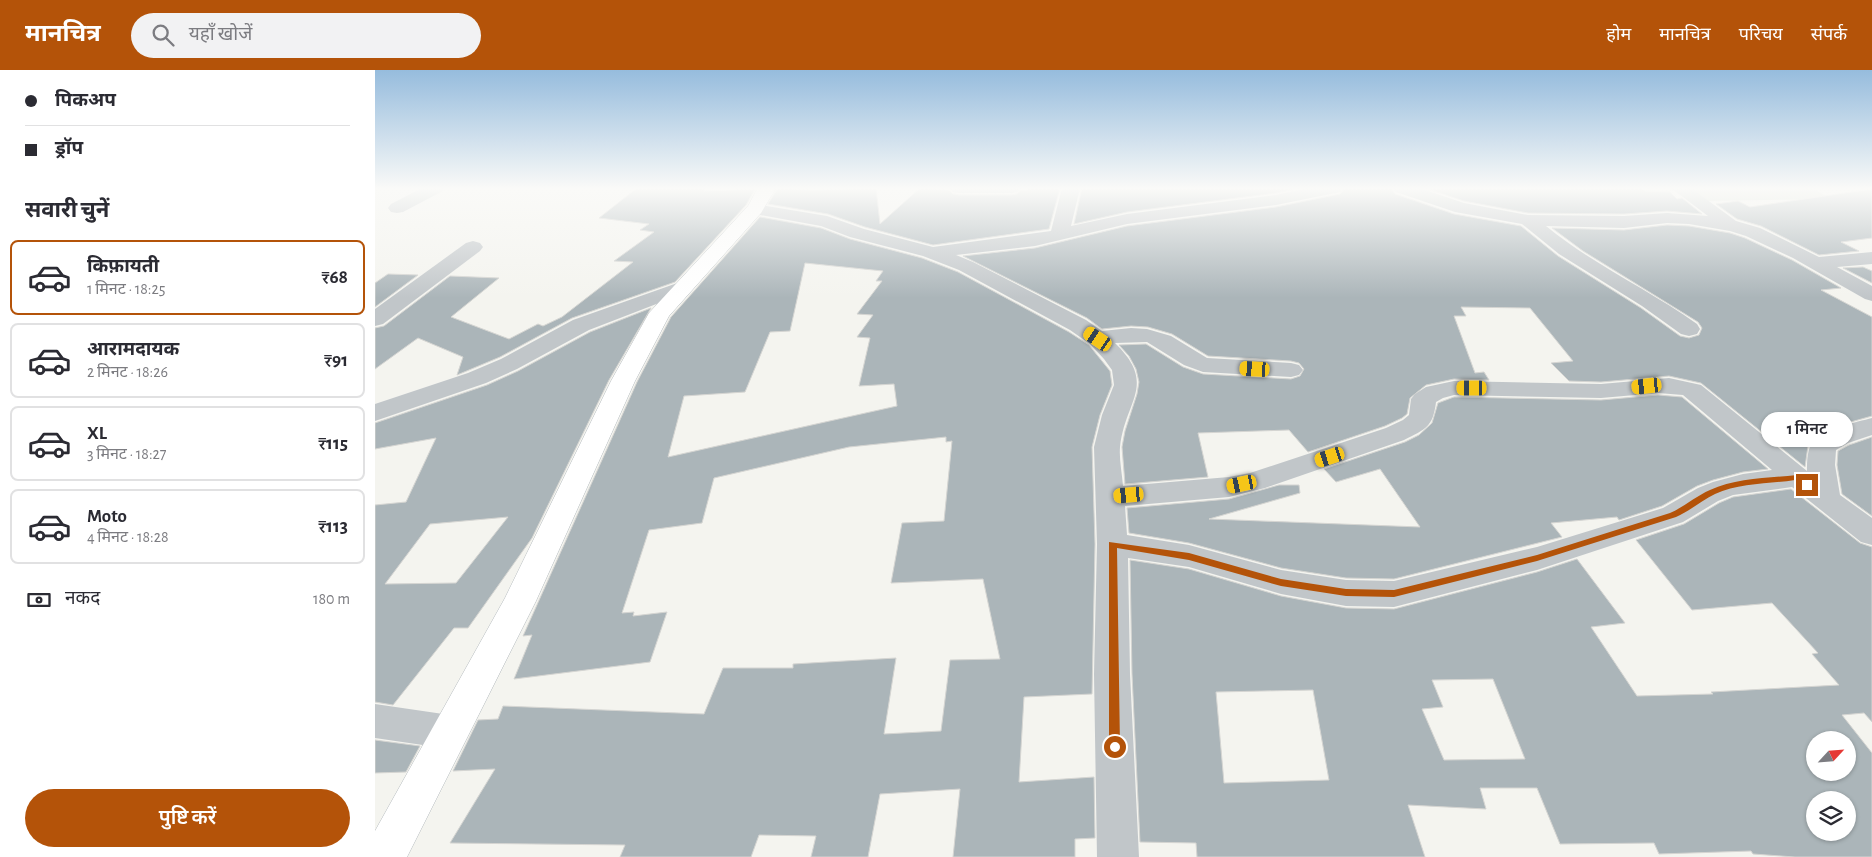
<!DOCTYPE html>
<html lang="hi">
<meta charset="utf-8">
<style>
:root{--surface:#fff;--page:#f2f2f3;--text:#2b2b33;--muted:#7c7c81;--line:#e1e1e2;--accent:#b45309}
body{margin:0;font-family:"Alegreya Sans","Noto Sans Devanagari",sans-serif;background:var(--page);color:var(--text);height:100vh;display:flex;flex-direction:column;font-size:19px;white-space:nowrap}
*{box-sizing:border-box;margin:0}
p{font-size:16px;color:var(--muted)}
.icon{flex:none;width:28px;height:28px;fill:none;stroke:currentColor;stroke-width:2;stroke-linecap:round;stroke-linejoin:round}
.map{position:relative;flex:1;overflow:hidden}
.panel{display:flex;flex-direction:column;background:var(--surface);width:375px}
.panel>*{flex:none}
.banner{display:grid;align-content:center;height:110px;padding:0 25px;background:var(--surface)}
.needle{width:32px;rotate:64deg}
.buttons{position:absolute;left:1431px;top:661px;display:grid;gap:10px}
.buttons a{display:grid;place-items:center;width:50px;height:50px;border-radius:50%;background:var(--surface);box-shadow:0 1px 4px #0004;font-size:25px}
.end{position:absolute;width:22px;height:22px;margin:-11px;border:6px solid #b45309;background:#fff;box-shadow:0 0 0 2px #fff}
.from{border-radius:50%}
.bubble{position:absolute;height:35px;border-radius:18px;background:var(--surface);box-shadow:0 1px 4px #0004;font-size:16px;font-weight:600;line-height:35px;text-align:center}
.car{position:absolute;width:15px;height:30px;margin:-15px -8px;border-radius:6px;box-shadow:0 0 4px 1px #0007;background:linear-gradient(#f5c518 24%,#345 0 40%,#f5c518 0 76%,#345 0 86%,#f5c518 0)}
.banner b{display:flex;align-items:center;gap:18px;height:48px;font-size:19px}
.banner b+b{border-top:1px solid var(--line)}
.banner i{width:12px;height:12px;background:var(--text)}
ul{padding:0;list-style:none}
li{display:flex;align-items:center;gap:15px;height:75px;margin:0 10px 8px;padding:0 15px;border:2px solid var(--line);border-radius:8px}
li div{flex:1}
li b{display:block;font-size:19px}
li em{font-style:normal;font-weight:600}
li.active{border-color:var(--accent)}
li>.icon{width:45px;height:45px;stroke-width:1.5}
h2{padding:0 25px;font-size:22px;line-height:60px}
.pay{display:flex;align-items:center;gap:12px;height:55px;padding:0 25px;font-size:19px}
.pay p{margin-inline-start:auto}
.button{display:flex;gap:10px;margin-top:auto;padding:10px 25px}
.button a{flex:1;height:58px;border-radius:30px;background:var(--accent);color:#fff;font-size:20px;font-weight:600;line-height:58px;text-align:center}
header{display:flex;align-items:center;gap:30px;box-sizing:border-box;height:70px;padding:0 25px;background:var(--accent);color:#fff}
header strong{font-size:24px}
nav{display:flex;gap:28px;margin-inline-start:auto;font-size:18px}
.search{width:350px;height:45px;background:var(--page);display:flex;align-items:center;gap:12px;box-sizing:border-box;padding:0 18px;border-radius:28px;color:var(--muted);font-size:19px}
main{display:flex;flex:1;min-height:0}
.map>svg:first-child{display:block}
</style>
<header>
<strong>मानचित्र</strong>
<div class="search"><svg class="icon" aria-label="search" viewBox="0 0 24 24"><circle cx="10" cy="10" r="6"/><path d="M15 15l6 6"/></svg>यहाँ खोजें</div>
<nav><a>होम</a><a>मानचित्र</a><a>परिचय</a><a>संपर्क</a></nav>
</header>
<main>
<section class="panel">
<div class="banner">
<b><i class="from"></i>पिकअप</b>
<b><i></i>ड्रॉप</b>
</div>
<h2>सवारी चुनें</h2>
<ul>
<li class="active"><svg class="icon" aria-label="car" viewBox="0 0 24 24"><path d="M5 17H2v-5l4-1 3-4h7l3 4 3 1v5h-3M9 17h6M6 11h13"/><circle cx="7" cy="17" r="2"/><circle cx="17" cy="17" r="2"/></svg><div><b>किफ़ायती</b><p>1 मिनट · 18:25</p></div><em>₹68</em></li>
<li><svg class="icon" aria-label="car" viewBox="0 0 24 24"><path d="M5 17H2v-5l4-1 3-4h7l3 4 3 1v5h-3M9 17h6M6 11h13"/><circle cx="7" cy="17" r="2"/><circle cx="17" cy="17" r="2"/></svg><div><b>आरामदायक</b><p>2 मिनट · 18:26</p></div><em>₹91</em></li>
<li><svg class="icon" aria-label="car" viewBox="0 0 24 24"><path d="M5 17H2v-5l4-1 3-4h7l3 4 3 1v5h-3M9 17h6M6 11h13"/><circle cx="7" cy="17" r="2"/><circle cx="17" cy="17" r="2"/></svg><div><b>XL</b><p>3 मिनट · 18:27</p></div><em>₹115</em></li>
<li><svg class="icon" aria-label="car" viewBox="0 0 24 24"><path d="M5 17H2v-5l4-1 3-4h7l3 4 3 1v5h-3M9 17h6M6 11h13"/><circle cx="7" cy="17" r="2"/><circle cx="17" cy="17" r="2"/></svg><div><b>Moto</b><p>4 मिनट · 18:28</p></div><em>₹113</em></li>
</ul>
<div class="pay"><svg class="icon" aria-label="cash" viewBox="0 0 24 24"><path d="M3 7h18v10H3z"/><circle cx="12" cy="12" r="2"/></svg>नकद<p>180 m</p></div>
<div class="button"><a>पुष्टि करें</a></div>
</section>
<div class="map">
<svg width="1497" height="787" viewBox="0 0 1497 787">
<rect width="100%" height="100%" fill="#f4f4ef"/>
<polygon fill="#d5dcd0" points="1290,118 1436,118 1457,129 1329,131"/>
<g fill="#abb5b9" stroke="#d5d5d2" fill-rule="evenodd">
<polygon points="262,118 330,118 329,121 380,119 371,135 300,212 197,248 125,287 82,305 88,287 43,268 0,299 0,258 9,256 75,206 124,208 76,247 134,269 163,254 168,256 187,247 258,192 239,191 279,162 265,160 274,154 224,148"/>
<polygon points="403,118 437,120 501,118 505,154 545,118 574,120 578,124 584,125 636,125 642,124 646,120 652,120 654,118 685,118 674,159 558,175 490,157 453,144 393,134"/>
<polygon points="707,118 925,118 901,123 752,142 699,154"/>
<polygon points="970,118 1016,118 1020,124 1079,144 1146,156 1183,186 1266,238 1305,266 1314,268 1324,265 1327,258 1323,252 1208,181 1177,158 1249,160 1292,155 1314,156 1355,163 1370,168 1417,190 1466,218 1446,220 1497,247 1497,346 1465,355 1442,365 1433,376 1430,397 1326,313 1294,306 1226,312 1194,311 1176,293 1198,291 1155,238 1086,237 1091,246 1079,246 1100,303 1109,302 1114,310 1079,309 1051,315 1035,328 1032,344 1027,348 1010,356 933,382 914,360 823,363 833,407 750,414 747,377 750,361 762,324 764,312 761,299 754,286 744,275 771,274 808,297 828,304 916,309 925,306 929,299 924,293 916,291 833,286 797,264 773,257 756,256 727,259 712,248 588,186 660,178 752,156 901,137 965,124"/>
<polygon points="1050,118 1267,118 1270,121 1295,122 1302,129 1307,128 1327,144 1292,141 1249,144 1153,143 1089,131"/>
<polygon points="1497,119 1497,168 1466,172 1484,181 1444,185 1386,156 1362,149 1341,134 1363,131 1375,137"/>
<path d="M385,147L446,158L475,169L547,188L583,202L694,262L714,275L735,301L737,315L725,345L717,377L720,474L717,624L649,627L644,712L719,707L720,768L700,769V787H578L585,719L505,724L493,787H436L441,766L384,765L376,787H245L250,775L75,773L120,699L78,701L103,650L123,649L128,636L329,644L348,598H418V594L521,588L509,664L566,661L575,590L625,589L608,509L516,513L527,453L569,451L577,371L571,372V367L474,377L339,408L327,453L274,460L247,543L259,542L258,546L292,542L275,592L139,609L157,565L148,566L262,312L296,247ZM430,193L508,201L501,211H507L482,244L498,245L482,267L495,268L484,316L519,314L522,336L293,387L309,326L370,322L395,262L415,261Z"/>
<polygon points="1488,197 1497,201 1497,213 1468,198"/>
<polygon points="13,204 43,205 0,237 0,213"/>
<path d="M276,238L234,310L157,468L93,558H79L18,635L0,632V435L31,432L61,368L0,379V353L112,315L143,301L215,262ZM133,447L81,513L10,514L55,454Z"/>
<polygon points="1283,325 1307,327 1393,399 1368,402 1338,410 1322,416 1287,436 1244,450 1242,447 1176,453 1187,467 1019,509 971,508 906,498 814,473 754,463 752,438 854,429 904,415 924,415 925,423 834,449 1045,457 1005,399 961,412 949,399 1030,372 1044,365 1057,353 1063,333 1079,327 1226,330"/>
<polygon points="1497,367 1497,446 1467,424 1462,395 1463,381 1474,375"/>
<path d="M1416,419L1485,473L1497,477V652L1489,643L1467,645L1497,683V787H1420L1378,784L1376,781L1284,784L1279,773L1185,774L1162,718H1105L1111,739L1033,735L1050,787H822L821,773L765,772L757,604L755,490L814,499L906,526L971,538L1019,539L1162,502L1202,489L1250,553L1216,557L1262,626L1338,624L1336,622L1464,615L1437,584L1443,583L1397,533L1317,540L1261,470L1309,454L1344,433L1358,427ZM1118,609L1150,689L1069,690L1047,639L1068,637L1057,610ZM938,620L954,710L849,713L841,622ZM1440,670H1472V702H1440ZM1440,730H1472V762H1440Z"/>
<polygon points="0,670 45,676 31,702 0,703"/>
</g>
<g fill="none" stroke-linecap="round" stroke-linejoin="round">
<g stroke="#b5bbbf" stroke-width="1">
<polygon id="secondary" points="383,118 401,118 386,143 294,246 260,311 161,531 32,787 0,787 0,761 130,528 236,311 274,243 373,136"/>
</g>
<g fill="#c1c6c9" fill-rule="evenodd">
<polygon points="47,118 69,118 66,122 28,142 22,143 16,142 13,138 16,134"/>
<polygon points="575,118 645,118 642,122 636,123 584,123 578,122"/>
<path d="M687,118H705L696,156L752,144L901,125L934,118H968L965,122L901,135L752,154L660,176L581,185L598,192L711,250L727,261L756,258L772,259L796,266L832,288L916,293L924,295L928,300L924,305L916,307L828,302L809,295L772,272L740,273C783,315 750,330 745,377C744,389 747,403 748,416L854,407L875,403L1011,358L1028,350L1034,345L1036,329L1040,324L1051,317L1079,311L1226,314L1294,308L1326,315L1432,401C1432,391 1432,378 1439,370C1448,359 1482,352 1497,348V365L1473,373L1461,380L1460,395L1465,425L1497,448V475L1486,472L1417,417L1358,425L1343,431L1308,452L1162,500L1019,537L971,536L906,524L814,497L753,488L755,604L764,787H722L719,604L722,474L719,377L727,345L739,315L737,300L729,289L715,274L695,260L584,200L548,186L475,167L446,156L380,144L374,143L371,139L374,135L380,134L452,146L489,159L558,177L676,161ZM1283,323L1308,325L1397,400L1368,404L1338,412L1323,418L1288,438L1162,477L1019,511L971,510L906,500L814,475L752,465L750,436L854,427L890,418L1029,370C1051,359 1058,357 1061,332L1068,328L1079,325L1226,328Z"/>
<path d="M1018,118H1044L1089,133L1153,145L1249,146L1292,143L1333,146L1296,118H1316L1361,151L1385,158L1444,187L1497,182V194L1462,197L1497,216V231L1490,229L1418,188L1371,166L1355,161L1314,154L1292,153L1249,158L1171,156C1217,194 1273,219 1322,254L1325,259L1322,264L1314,266L1306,264L1267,236L1184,184L1147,154L1080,142L1021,122Z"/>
<polygon points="98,171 105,173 108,177 105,181 8,254 0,256 0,239 91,173"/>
<polygon points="308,211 315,213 318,217 315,221 214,260 142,299 111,313 0,351 0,334 93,303 126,289 198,250"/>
<polygon points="0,634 75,645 88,650 94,662 88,674 75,679 0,668"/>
</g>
<use href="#secondary" fill="#fff" fill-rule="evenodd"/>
</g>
<linearGradient id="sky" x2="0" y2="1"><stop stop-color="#96bcdd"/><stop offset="0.52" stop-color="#fafaf8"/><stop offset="1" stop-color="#fafaf8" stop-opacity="0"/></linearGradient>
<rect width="1497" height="228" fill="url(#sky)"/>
<path fill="#b45309" d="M1422,405L1435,413V417H1430L1420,410C1395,414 1364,413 1340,424C1327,430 1315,441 1301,447L1162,491L1019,527L971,526L906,516L814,490L742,478L745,677L744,681L740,682L736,681L734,677V472L814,483L906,509L971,519L1019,520L1162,485L1295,443C1309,437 1321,426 1335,420C1361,408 1394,408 1422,405Z"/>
</svg>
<div class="buttons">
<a><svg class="needle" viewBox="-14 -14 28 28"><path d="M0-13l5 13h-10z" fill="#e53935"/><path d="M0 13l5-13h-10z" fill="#7c7c81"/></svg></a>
<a><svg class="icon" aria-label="layers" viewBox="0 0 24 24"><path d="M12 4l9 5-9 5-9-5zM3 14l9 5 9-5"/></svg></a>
</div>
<i class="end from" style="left:740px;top:677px"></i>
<i class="end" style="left:1432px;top:415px"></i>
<div class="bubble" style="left:1386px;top:342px;width:92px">1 मिनट</div>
<i class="car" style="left:723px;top:269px;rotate:304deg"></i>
<i class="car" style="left:880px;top:299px;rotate:273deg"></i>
<i class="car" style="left:1272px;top:316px;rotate:264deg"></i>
<i class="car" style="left:1097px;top:318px;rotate:270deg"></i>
<i class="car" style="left:955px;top:387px;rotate:252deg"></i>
<i class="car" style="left:867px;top:414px;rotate:258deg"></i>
<i class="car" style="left:754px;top:425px;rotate:265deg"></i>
</div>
</main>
